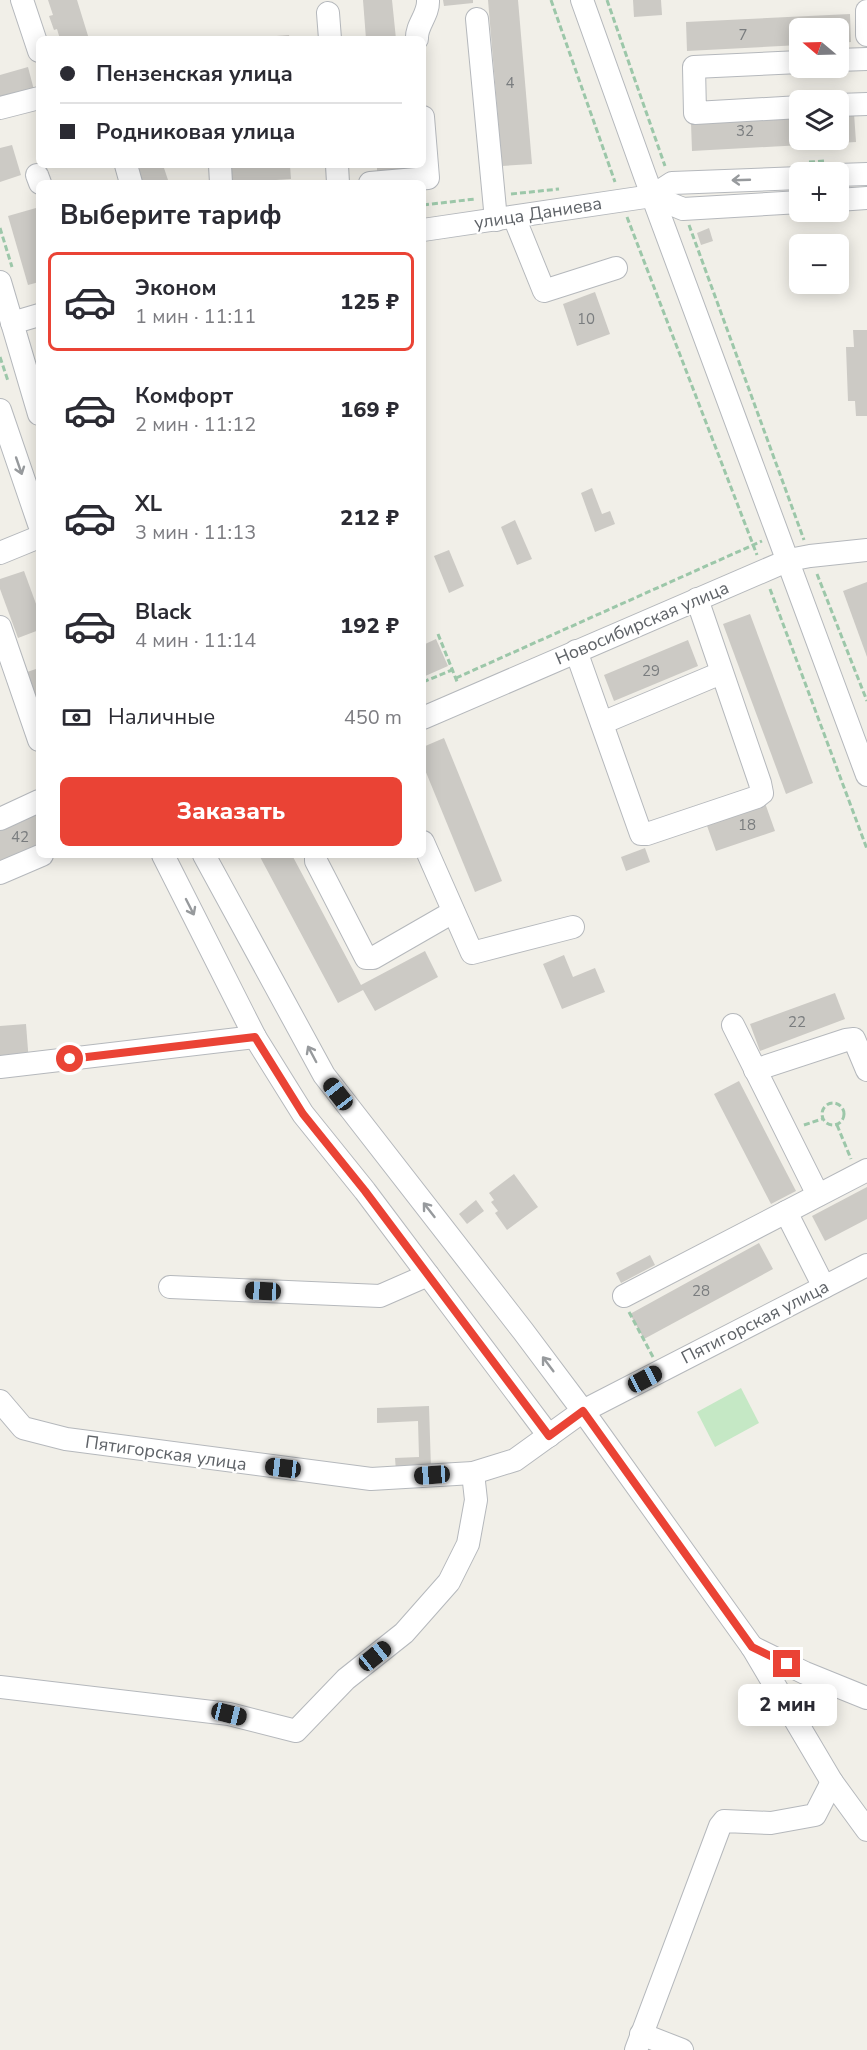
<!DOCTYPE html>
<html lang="ru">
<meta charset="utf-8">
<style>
:root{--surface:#fff;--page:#f2f2f3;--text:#2b2b33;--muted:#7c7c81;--line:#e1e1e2;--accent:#ea4335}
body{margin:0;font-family:"Nunito Sans",sans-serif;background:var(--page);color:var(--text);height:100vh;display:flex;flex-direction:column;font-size:22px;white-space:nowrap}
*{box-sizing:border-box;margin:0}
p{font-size:20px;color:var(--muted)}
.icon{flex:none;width:33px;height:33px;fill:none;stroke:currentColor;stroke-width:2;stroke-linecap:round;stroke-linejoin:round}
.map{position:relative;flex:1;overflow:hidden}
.sheet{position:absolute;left:36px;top:180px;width:390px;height:678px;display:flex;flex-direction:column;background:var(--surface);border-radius:9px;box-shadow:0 3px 15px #0003}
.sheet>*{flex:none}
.banner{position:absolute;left:36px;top:36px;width:390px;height:132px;border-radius:9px;box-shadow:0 3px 15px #0003;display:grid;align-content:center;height:132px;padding:0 24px;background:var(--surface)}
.needle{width:39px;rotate:289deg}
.buttons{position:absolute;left:789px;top:18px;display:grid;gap:12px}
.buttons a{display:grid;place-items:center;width:60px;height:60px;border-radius:9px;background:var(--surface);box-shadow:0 3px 15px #0003;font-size:30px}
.end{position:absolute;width:27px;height:27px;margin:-14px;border:8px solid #ea4335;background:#fff;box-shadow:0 0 0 3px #fff}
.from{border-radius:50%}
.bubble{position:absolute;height:42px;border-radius:9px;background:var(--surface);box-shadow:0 3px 15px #0003;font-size:20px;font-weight:800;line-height:42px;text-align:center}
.car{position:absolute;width:18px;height:36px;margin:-18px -9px;border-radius:8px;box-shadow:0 0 4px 2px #0007;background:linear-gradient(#222 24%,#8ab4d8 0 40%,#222 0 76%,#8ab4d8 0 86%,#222 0)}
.banner b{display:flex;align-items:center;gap:21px;height:57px;font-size:22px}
.banner b+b{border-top:2px solid var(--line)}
.banner i{width:15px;height:15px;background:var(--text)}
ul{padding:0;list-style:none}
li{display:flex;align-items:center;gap:18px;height:99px;margin:0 12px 9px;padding:0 12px;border:3px solid transparent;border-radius:9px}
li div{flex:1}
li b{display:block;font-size:22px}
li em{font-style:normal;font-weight:800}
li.active{border-color:var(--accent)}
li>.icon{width:54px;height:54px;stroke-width:1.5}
h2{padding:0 24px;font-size:27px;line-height:72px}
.pay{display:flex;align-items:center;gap:15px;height:66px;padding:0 24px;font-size:22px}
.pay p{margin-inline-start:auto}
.cta{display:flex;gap:12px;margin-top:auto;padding:12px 24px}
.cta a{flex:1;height:69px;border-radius:9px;background:var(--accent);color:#fff;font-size:24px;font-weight:800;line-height:69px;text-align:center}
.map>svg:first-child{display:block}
</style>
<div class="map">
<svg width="867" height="2050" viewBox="0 0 867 2050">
<rect width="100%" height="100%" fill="#f1efe8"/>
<polygon fill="#c5e8c5" points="741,1388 759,1423 715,1447 697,1412"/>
<g fill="#cccac5">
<polygon points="48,0 77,0 89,39 60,39 57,29 54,30 49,16 53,15"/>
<polygon points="363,0 392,0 396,39 366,39"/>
<polygon points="443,0 473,0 473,3 444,6"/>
<polygon points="488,0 518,0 532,164 502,166"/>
<polygon points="633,0 661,0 662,15 634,17"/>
<polygon points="850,14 851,42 838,43 838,28 800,28 800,45 687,51 686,22"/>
<polygon points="289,35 290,39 264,39 264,37"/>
<polygon points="28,67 34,90 0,100 0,75"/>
<polygon points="854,113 856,142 692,151 691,123 800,116 800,140 838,140 838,114"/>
<polygon points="12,145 21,175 0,182 0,148"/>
<polygon points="151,165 163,165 169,183 141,183 137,169"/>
<polygon points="227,165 290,165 291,179 229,183"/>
<polygon points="377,165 406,165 407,171 377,174"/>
<polygon points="36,208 39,216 39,282 28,285 8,216"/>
<polygon points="709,228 713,241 701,245 697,233"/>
<polygon points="595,292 610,334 577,346 563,304"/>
<polygon points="853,330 867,330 867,416 856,416 855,401 848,401 846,347 854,347"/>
<polygon points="592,488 602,514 610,511 615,524 595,532 581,493"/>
<polygon points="515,520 532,559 517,565 501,527"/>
<polygon points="449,550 464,586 449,593 434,556"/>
<polygon points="24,571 39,612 39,630 18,638 0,589 0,579"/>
<polygon points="867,582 867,657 843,591"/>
<polygon points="750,614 813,783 786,794 723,624"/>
<polygon points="436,639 448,666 423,677 423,645"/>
<polygon points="688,640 698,666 614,701 604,675"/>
<polygon points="39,668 39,714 24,673"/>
<polygon points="444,738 502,881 475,892 423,765 423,747"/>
<polygon points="765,803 775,831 716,851 706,823"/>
<polygon points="37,811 39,816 39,846 0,863 0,828"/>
<polygon points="645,848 650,862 626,871 621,857"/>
<polygon points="259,855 292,855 361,985 425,951 438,977 375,1011 363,990 338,1003"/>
<polygon points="564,955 573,977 595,968 605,992 562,1009 543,964"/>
<polygon points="835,993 845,1019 760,1051 750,1024"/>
<polygon points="26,1024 29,1063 0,1056 0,1026"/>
<polygon points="739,1081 796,1191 771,1204 714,1094"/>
<polygon points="514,1174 538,1207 507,1230 495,1213 498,1211 491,1202 494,1200 489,1193"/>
<polygon points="867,1187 867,1219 825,1241 812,1216"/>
<polygon points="476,1200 484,1211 467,1224 459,1214"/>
<polygon points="759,1243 773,1269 644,1339 630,1314"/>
<polygon points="650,1255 655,1265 621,1283 616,1273"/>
<polygon points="429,1406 431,1469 396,1471 395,1458 419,1457 418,1421 377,1423 377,1408"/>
</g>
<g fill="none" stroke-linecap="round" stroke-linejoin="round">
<g stroke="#b5b8bc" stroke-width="24">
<g id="minor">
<polyline points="22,0 39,51"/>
<polyline points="582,0 645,176 867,775"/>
<polyline points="867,11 867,35"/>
<polyline points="328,13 330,39"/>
<polyline points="477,19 496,220"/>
<path d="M417,39C416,25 429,15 428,0"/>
<polyline points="838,60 867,59"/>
<polyline points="800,62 694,67 695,113 800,107"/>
<polyline points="838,105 867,104"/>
<polyline points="0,108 39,98"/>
<polyline points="126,165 131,183"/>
<polyline points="220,165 221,183"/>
<polyline points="337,165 338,183"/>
<polyline points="37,175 40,183"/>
<polyline points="838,175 867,174"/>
<polyline points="370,183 428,178 423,117"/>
<polyline points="652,196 683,209 800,202"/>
<polyline points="838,200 867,198"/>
<polyline points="514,217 544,291 616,268"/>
<polyline points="423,230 652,196 672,183 800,178"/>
<polyline points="0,282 39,414"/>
<polyline points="12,323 39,315"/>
<polyline points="0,410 39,524"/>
<polyline points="0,553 39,537"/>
<polyline points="0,627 39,740"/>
<polyline points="576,651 641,834 647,834 757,797 762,793 760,783 697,599"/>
<polyline points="423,718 789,560 810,556 867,550"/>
<polyline points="602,723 721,673"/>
<polyline points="0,819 39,801"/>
<polyline points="423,842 472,953 573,927"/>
<polyline points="163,855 255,1037 303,1114 365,1191 549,1436"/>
<polyline points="204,855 324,1075 523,1331 583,1411 752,1647 832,1782 867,1830"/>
<polyline points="316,855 316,861 366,958 373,958 453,912"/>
<polyline points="0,873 42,855"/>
<polyline points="733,1025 818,1195"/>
<polyline points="0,1067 255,1037"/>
<polyline points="755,1070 846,1040 854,1039 867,1070"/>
<polyline points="786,1212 824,1287"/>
<polyline points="170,1287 380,1296 428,1275"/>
<polyline points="624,1296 867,1170"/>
<polyline points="0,1401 23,1428 66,1439 371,1479 473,1473 515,1460 583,1411 867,1265"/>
<polyline points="752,1647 805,1673 867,1698"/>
<polyline points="0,1687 229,1714 296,1731 346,1679 404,1633 449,1582 468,1544 476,1500 473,1473"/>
<polyline points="641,2034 682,2050"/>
<polyline points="636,2050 720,1826 724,1821 771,1823 815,1815 832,1782"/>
</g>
</g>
<g stroke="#9cc7a9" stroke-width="3" stroke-dasharray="6 3" stroke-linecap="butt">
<polyline points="551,0 615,182"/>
<polyline points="607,0 665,166"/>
<polyline points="809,162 826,161"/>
<polyline points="511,194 559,189"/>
<polyline points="423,205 475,199"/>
<polyline points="627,217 757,555"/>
<polyline points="689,225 804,540"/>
<polyline points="0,228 12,267"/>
<polyline points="0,357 8,381"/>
<polyline points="817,574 867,701"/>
<polyline points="770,589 867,849"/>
<polyline points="438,634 458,684"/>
<polyline points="456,678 762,541"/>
<polyline points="423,682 452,670"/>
<circle cx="833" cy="1114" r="11"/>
<polyline points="804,1125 822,1119"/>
<polyline points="837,1125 851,1159"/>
<polyline points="629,1312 653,1357"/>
</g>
<use href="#minor" stroke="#fff" stroke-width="22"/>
</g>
<defs><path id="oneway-shaft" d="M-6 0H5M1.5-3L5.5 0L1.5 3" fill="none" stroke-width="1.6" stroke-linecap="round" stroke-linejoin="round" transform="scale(1.5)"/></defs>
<g stroke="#979a9d">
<use href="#oneway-shaft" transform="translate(741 180) rotate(178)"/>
<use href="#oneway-shaft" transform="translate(19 466) rotate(71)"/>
<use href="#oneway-shaft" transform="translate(190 907) rotate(63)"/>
<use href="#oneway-shaft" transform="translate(312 1054) rotate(-118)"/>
<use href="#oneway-shaft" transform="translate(429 1210) rotate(-128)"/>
<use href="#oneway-shaft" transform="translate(548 1364) rotate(-127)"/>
</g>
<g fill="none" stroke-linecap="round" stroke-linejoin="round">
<polyline stroke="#ea4335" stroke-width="8" points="70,1059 255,1037 303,1114 365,1191 549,1436 583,1411 752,1647 787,1664"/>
</g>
<g text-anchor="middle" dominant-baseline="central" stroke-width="4.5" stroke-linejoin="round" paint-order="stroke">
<g font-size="15" fill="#7a7d7f">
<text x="743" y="35">7</text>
<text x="510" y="83">4</text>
<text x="745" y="131">32</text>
<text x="586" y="319">10</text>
<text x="651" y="671">29</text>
<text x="747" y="825">18</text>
<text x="20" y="837">42</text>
<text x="797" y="1022">22</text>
<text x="701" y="1291">28</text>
</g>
<g font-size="18" fill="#5f6368" stroke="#fff">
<text transform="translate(538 213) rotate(-9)">улица Даниева</text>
<text transform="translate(642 623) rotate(-23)">Новосибирская улица</text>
<text transform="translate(755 1322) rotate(-27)">Пятигорская улица</text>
<text transform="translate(166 1453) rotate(8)">Пятигорская улица</text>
</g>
</g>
</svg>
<div class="buttons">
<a><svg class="needle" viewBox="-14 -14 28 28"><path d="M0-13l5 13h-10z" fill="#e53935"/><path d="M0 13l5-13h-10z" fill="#7c7c81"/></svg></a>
<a><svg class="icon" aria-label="layers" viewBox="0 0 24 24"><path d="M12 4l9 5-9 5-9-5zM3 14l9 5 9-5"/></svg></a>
<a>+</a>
<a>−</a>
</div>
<i class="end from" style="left:70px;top:1059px"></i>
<i class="end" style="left:787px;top:1664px"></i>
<div class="bubble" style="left:738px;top:1684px;width:99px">2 мин</div>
<i class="car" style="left:338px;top:1094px;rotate:322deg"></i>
<i class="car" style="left:263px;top:1291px;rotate:273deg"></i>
<i class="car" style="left:645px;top:1379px;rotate:62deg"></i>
<i class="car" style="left:283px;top:1468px;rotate:277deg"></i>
<i class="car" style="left:432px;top:1475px;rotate:266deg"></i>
<i class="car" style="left:375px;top:1656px;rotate:51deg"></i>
<i class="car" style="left:229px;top:1714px;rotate:104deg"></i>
<div class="banner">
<b><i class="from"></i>Пензенская улица</b>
<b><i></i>Родниковая улица</b>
</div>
<section class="sheet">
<h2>Выберите тариф</h2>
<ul>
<li class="active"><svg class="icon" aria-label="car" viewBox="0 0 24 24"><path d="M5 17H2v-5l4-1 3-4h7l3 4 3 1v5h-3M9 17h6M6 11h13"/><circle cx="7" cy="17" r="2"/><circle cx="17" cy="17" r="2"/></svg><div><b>Эконом</b><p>1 мин · 11:11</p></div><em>125 ₽</em></li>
<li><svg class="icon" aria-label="car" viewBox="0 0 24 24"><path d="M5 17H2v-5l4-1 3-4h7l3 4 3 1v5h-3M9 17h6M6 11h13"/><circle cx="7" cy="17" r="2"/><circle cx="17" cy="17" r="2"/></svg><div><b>Комфорт</b><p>2 мин · 11:12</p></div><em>169 ₽</em></li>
<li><svg class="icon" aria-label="car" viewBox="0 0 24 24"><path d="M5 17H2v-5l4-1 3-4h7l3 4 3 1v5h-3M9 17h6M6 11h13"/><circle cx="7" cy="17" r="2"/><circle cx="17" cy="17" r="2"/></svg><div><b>XL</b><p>3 мин · 11:13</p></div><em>212 ₽</em></li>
<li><svg class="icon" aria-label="car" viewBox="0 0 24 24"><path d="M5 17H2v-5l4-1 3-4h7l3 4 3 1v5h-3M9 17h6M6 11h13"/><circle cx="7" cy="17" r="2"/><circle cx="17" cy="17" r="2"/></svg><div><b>Black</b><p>4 мин · 11:14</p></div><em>192 ₽</em></li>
</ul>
<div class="pay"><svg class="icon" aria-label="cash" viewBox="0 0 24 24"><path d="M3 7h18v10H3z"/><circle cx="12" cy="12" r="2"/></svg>Наличные<p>450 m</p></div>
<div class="cta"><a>Заказать</a></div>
</section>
</div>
